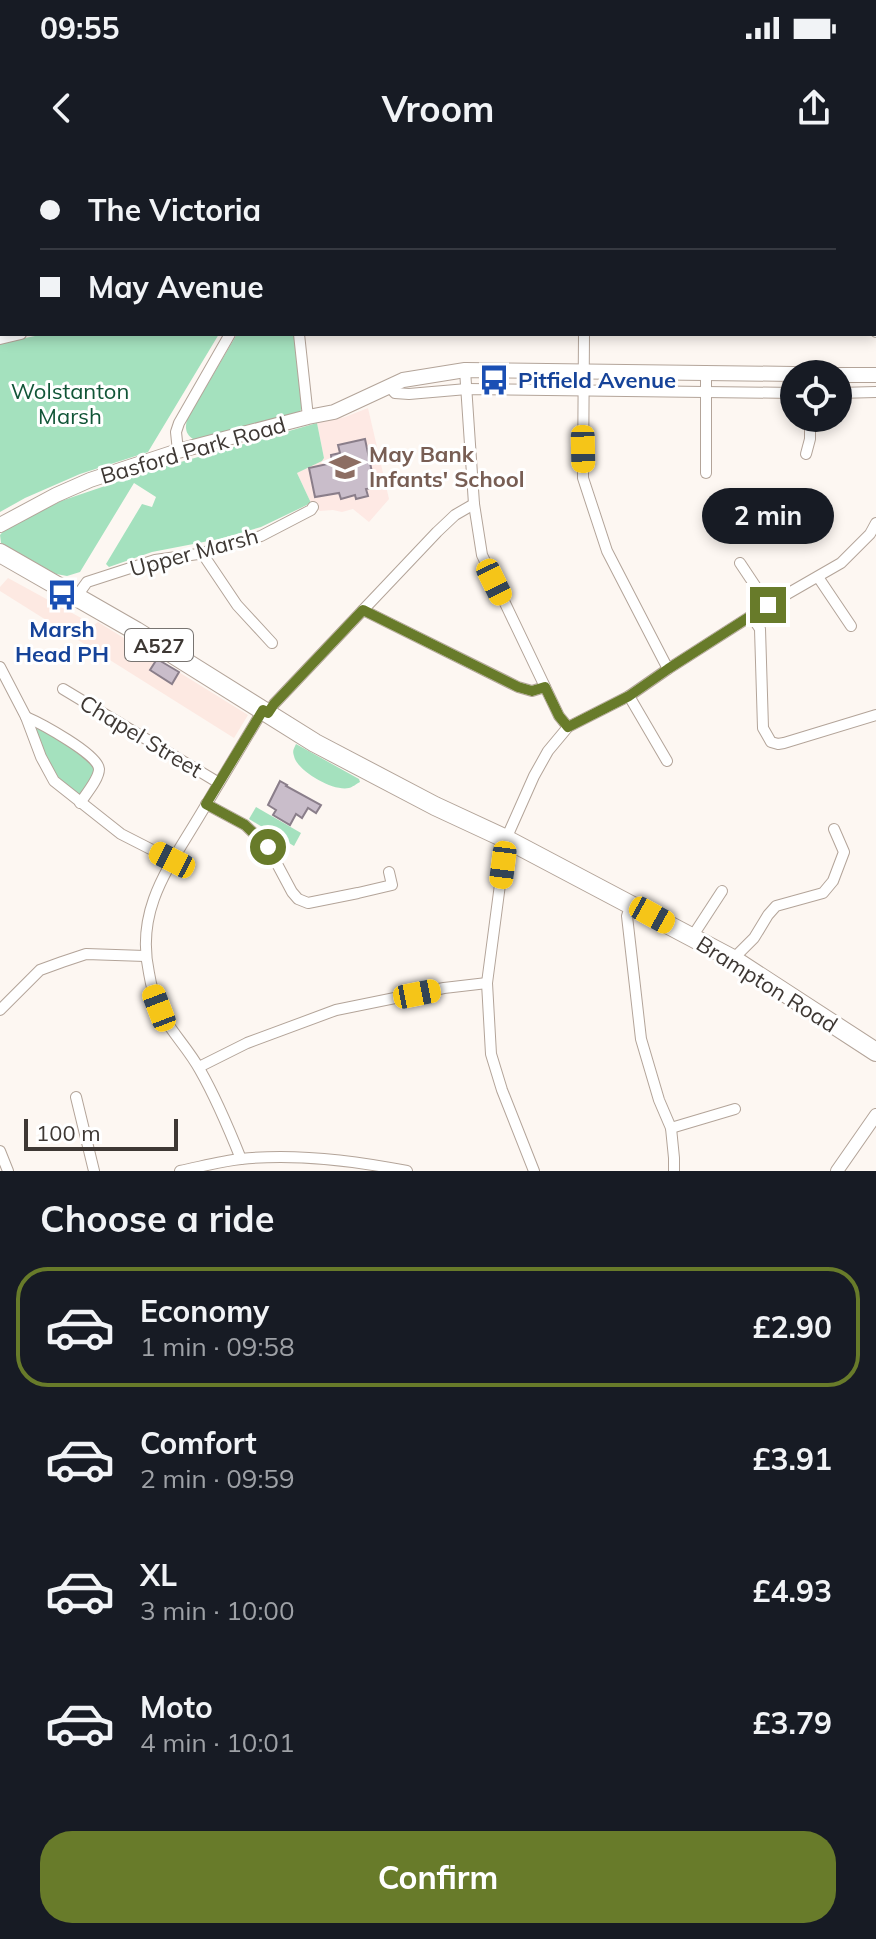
<!DOCTYPE html>
<meta charset="utf-8">
<style>
:root{--surface:#171b24;--page:#20242c;--text:#f1f3f6;--muted:#9ea1a6;--line:#363941;--accent:#687b2a}
body{margin:0;font-family:Mulish,sans-serif;background:var(--page);color:var(--text);height:100vh;display:flex;flex-direction:column;font-size:30px;white-space:nowrap}
*{box-sizing:border-box;margin:0}
p{font-size:26px;color:var(--muted)}
.icon{flex:none;width:44px;height:44px;fill:none;stroke:currentColor;stroke-width:2;stroke-linecap:round;stroke-linejoin:round}
.map{position:relative;height:1011px;overflow:hidden}
.details{display:flex;flex-direction:column;background:var(--surface);flex:1}
.details>*{flex:none}
.hud{position:absolute;left:0px;top:0px;width:876px;height:176px;box-shadow:0 4px 12px #0003;display:grid;align-content:center;height:176px;padding:0 40px;background:var(--surface)}
.fabs{position:absolute;left:780px;top:200px;display:grid;gap:16px}
.fabs a{display:grid;place-items:center;width:72px;height:72px;border-radius:50%;background:var(--surface);box-shadow:0 4px 12px #0003;font-size:40px}
.scale{position:absolute;left:24px;bottom:20px;width:154px;box-sizing:border-box;padding-left:8px;border:4px solid #3e3834;border-top:0;font-size:22px;line-height:28px;white-space:nowrap;color:#3e3834;-webkit-text-stroke:6px #fff;paint-order:stroke}
.end{position:absolute;width:36px;height:36px;margin:-18px;border:10px solid #687b2a;background:#fff;box-shadow:0 0 0 4px #fff}
.from{border-radius:50%}
.bubble{position:absolute;height:56px;border-radius:28px;background:var(--surface);box-shadow:0 4px 12px #0003;font-size:26px;font-weight:700;line-height:56px;text-align:center}
.car{position:absolute;width:24px;height:48px;margin:-24px -12px;border-radius:10px;box-shadow:0 0 6px 2px #0007;background:linear-gradient(#f5c518 24%,#345 0 40%,#f5c518 0 76%,#345 0 86%,#f5c518 0)}
.hud b{display:flex;align-items:center;gap:28px;height:76px;font-size:30px}
.hud b+b{border-top:2px solid var(--line)}
.hud i{width:20px;height:20px;background:var(--text)}
ul{padding:0;list-style:none}
li{display:flex;align-items:center;gap:24px;height:120px;margin:0 16px 12px;padding:0 24px;border:4px solid transparent;border-radius:32px}
li div{flex:1}
li b{display:block;font-size:30px}
li em{font-style:normal;font-weight:700}
li.selected{border-color:var(--accent)}
li>.icon{width:72px;height:72px;stroke-width:1.5}
h2{padding:0 40px;font-size:36px;line-height:96px}
.button{display:flex;gap:16px;margin-top:auto;padding:16px 40px}
.button a{flex:1;height:92px;border-radius:32px;background:var(--accent);color:#fff;font-size:32px;font-weight:700;line-height:92px;text-align:center}
.status{display:flex;justify-content:space-between;align-items:center;height:56px;padding:0 40px;background:var(--surface);direction:ltr}
.status svg{height:22px;fill:currentColor}
header{display:flex;justify-content:space-between;align-items:center;height:104px;padding:0 40px;background:var(--surface);font-size:36px;font-weight:700}
.map>svg:first-child{display:block}
</style>
<div class="status"><b>09:55</b><svg viewBox="0 0 49 12"><path d="M0 12V9h3v3zM5 12V6h3v6zM10 12V3h3v9zM15 12V0h3v12zM26 1h20v11H26zM47 4h2v5h-2z"/></svg></div>
<header><svg class="icon" aria-label="back" viewBox="0 0 24 24"><path d="M15 5l-7 7 7 7"/></svg>Vroom<svg class="icon" aria-label="share" viewBox="0 0 24 24"><path d="M12 15V3M7 8l5-5 5 5M5 13v7h14v-7"/></svg></header>
<div class="map">
<svg width="876" height="1011" viewBox="0 0 876 1011">
<rect width="100%" height="100%" fill="#fdf7f2"/>
<polygon fill="#fde9e2" points="8,418 94,465 98,462 248,555 234,578 0,431 0,427"/>
<polygon fill="#fee9e4" points="368,248 389,339 369,362 353,349 342,352 333,350 320,351 311,343 297,313 321,301 324,298 317,263 345,257"/>
<g fill="#a4e1be">
<polygon points="45,174 219,174 148,292 80,314 25,338 0,352 0,183"/>
<path d="M237,174H295L303,244L300,252L195,280C185,275 185,268 187,259Z"/>
<polygon points="317,263 324,298 322,301 297,313 311,343 261,367 219,379 152,392 109,407 106,404 142,344 152,347 156,337 134,323 80,412 67,416 56,414 1,383 0,375 6,368 61,341 149,311"/>
<polygon points="26,557 99,606 80,643 54,621"/>
<path d="M296,584L359,619L360,622C358,623 351,628 349,628C334,632 297,611 294,596C292,590 294,589 296,584Z"/>
<polygon points="256,647 301,673 294,686 249,659"/>
</g>
<g fill="#c9bdca" stroke="#8a7e8a" stroke-width="2">
<polygon points="365,279 373,317 371,318 373,328 366,329 368,336 356,339 355,335 341,339 339,333 315,337 309,308 332,303 331,295 340,293 338,285"/>
<polygon points="157,499 179,512 172,524 150,510"/>
<polygon points="280,621 287,625 286,626 321,645 316,653 308,648 302,658 296,654 290,665 273,655 276,650 268,645"/>
</g>
<g fill="none" stroke-linecap="round" stroke-linejoin="round">
<g stroke="#b3a499" stroke-width="12">
<g id="minor">
<polyline points="66,0 67,2"/>
<polyline points="145,0 146,2"/>
<polyline points="363,0 367,2"/>
<polyline points="323,2 324,0"/>
<polyline points="536,2 536,0"/>
<polyline points="646,2 647,0"/>
<polyline points="815,2 820,0"/>
<polyline points="0,41 2,47"/>
<polyline points="874,117 876,117"/>
<polyline points="874,165 876,172"/>
<polyline points="299,174 308,257"/>
<polyline points="584,174 583,318 607,391 668,509"/>
<polyline points="0,179 21,174"/>
<polyline points="465,210 474,344 482,395 559,556 568,567"/>
<polyline points="706,212 706,313"/>
<polyline points="389,226 395,233 409,234 467,229 794,233"/>
<polyline points="838,233 876,232"/>
<polyline points="178,291 176,272 179,263 230,174"/>
<polyline points="806,294 810,279 810,258"/>
<polyline points="202,393 237,445 272,483"/>
<polyline points="740,403 768,445"/>
<polyline points="818,417 851,466"/>
<polyline points="77,436 87,422 155,400 198,394 261,376 311,350 313,347"/>
<polyline points="363,450 518,527 532,531 545,527"/>
<polyline points="752,457 760,469 763,568 771,582 778,584 784,583 876,555"/>
<polyline points="0,507 26,557 41,597 54,621 121,674 172,700"/>
<polyline points="63,529 219,623"/>
<polyline points="629,536 667,601"/>
<polyline points="268,553 274,544 437,372 455,355 474,344"/>
<path d="M26,557C40,563 98,594 99,609C99,619 86,634 80,643"/>
<polyline points="206,644 245,665 268,687 292,732 298,739 308,743 358,733 392,725 389,712"/>
<polyline points="631,744 627,756 641,879 659,940 671,968 674,998 674,1011"/>
<polyline points="692,777 722,731"/>
<polyline points="733,799 754,778 768,755 776,746 823,733 833,721 844,692 834,669"/>
<polyline points="0,850 40,810 62,802 86,794 145,796"/>
<polyline points="199,907 247,883 336,850 444,828 487,823"/>
<polyline points="76,937 94,1011"/>
<polyline points="671,968 735,949"/>
<polyline points="0,991 8,1011"/>
<path d="M241,999C229,969 216,938 200,910C188,888 170,871 159,849C154,837 151,825 149,813C135,749 169,707 200,655C221,620 242,585 263,550"/>
<path d="M180,1011C200,1007 221,1001 241,999C294,993 356,1001 407,1011"/>
<polyline points="534,1011 502,930 491,894 487,823 506,679 534,616 548,591 568,567 629,536 668,509 768,445 841,403 870,374 876,363"/>
</g>
</g>
<g stroke="#b3a499" stroke-width="14">
<polyline id="tertiary" points="837,1011 876,955"/>
</g>
<g stroke="#b3a499" stroke-width="16">
<g id="secondary">
<polyline points="838,215 876,215"/>
<polyline points="0,365 56,335 90,320 178,291 308,257 334,252 403,220 465,210 794,214"/>
</g>
</g>
<g stroke="#b3a499" stroke-width="20">
<polyline id="trunk" points="0,393 136,471 315,583 435,646 506,679 733,799 876,892"/>
</g>
<use href="#minor" stroke="#fff" stroke-width="10"/>
<use href="#tertiary" stroke="#fff" stroke-width="12"/>
<use href="#secondary" stroke="#fff" stroke-width="14"/>
<use href="#trunk" stroke="#fff" stroke-width="18"/>
</g>
<g fill="none" stroke-linecap="round" stroke-linejoin="round">
<polyline stroke="#687b2a" stroke-width="10" points="268,687 245,665 206,644 263,550 268,553 274,544 363,450 518,527 532,531 545,527 559,556 568,567 629,536 668,509 768,445"/>
</g>
<defs>
<g id="bus-bare" transform="scale(2.4)"><path d="M-5-6H5V4H4V6H2V4H-2V6H-4V4H-5ZM-3.5-4V0h7V-4ZM-3.5 1.2v1.5H-2V1.2ZM2 1.2v1.5H3.5V1.2Z" fill="#1a4fb4" stroke="#fff" stroke-width="2.5" paint-order="stroke"/></g>
<g id="school-bare" transform="scale(2.4)"><path d="M0-5L7-2L0 1L-7-2ZM-4 1L0 2.5L4 1V4Q0 6-4 4Z" fill="#8d6e63" stroke="#fff" stroke-width="2.5" paint-order="stroke"/></g>
</defs>
<g fill-rule="evenodd">
<use href="#bus-bare" x="494" y="220"/>
<use href="#school-bare" x="345" y="307"/>
<use href="#bus-bare" x="62" y="435"/>
</g>
<g text-anchor="middle" dominant-baseline="central" stroke-width="6" stroke-linejoin="round" paint-order="stroke">
<rect fill="#fff" stroke="#787471" stroke-width="2" x="125" y="469" width="68" height="32" rx="6"/>
<g font-size="20" font-weight="bold" fill="#3e3834">
<text x="159" y="485">A527</text>
</g>
<g font-size="22" font-weight="bold" fill="#164399" stroke="#fff" text-anchor="start">
<text x="518" y="220">Pitfield Avenue</text>
<text x="62" y="469" text-anchor="middle">Marsh<tspan x="62" dy="25">Head PH</tspan></text>
</g>
<g font-size="22" fill="#115537" stroke="#fff">
<text x="70" y="231">Wolstanton<tspan x="70" dy="25">Marsh</tspan></text>
</g>
<g font-size="22" fill="#3e3834" stroke="#fff">
<text transform="translate(193 290) rotate(-16)">Basford Park Road</text>
<text transform="translate(194 392) rotate(-15)">Upper Marsh</text>
<text transform="translate(141 576) rotate(31)">Chapel Street</text>
<text transform="translate(767 824) rotate(32)">Brampton Road</text>
</g>
<g font-size="22" font-weight="bold" fill="#785e54" stroke="#fff" text-anchor="start">
<text x="369" y="294">May Bank<tspan x="369" dy="25">Infants' School</tspan></text>
</g>
</g>
</svg>
<div class="fabs">
<a><svg class="icon" aria-label="locate" viewBox="0 0 24 24"><circle cx="12" cy="12" r="6"/><path d="M12 2v4M12 18v4M2 12h4M18 12h4"/></svg></a>
</div>
<div class="scale">100 m</div>
<i class="end from" style="left:268px;top:687px"></i>
<i class="end" style="left:768px;top:445px"></i>
<div class="bubble" style="left:702px;top:328px;width:132px">2 min</div>
<i class="car" style="left:583px;top:289px;rotate:179deg"></i>
<i class="car" style="left:494px;top:422px;rotate:154deg"></i>
<i class="car" style="left:172px;top:700px;rotate:297deg"></i>
<i class="car" style="left:503px;top:705px;rotate:187deg"></i>
<i class="car" style="left:652px;top:755px;rotate:119deg"></i>
<i class="car" style="left:417px;top:834px;rotate:79deg"></i>
<i class="car" style="left:159px;top:848px;rotate:339deg"></i>
<div class="hud">
<b><i class="from"></i>The Victoria</b>
<b><i></i>May Avenue</b>
</div>
</div>
<section class="details">
<h2>Choose a ride</h2>
<ul>
<li class="selected"><svg class="icon" aria-label="car" viewBox="0 0 24 24"><path d="M5 17H2v-5l4-1 3-4h7l3 4 3 1v5h-3M9 17h6M6 11h13"/><circle cx="7" cy="17" r="2"/><circle cx="17" cy="17" r="2"/></svg><div><b>Economy</b><p>1 min · 09:58</p></div><em>£2.90</em></li>
<li><svg class="icon" aria-label="car" viewBox="0 0 24 24"><path d="M5 17H2v-5l4-1 3-4h7l3 4 3 1v5h-3M9 17h6M6 11h13"/><circle cx="7" cy="17" r="2"/><circle cx="17" cy="17" r="2"/></svg><div><b>Comfort</b><p>2 min · 09:59</p></div><em>£3.91</em></li>
<li><svg class="icon" aria-label="car" viewBox="0 0 24 24"><path d="M5 17H2v-5l4-1 3-4h7l3 4 3 1v5h-3M9 17h6M6 11h13"/><circle cx="7" cy="17" r="2"/><circle cx="17" cy="17" r="2"/></svg><div><b>XL</b><p>3 min · 10:00</p></div><em>£4.93</em></li>
<li><svg class="icon" aria-label="car" viewBox="0 0 24 24"><path d="M5 17H2v-5l4-1 3-4h7l3 4 3 1v5h-3M9 17h6M6 11h13"/><circle cx="7" cy="17" r="2"/><circle cx="17" cy="17" r="2"/></svg><div><b>Moto</b><p>4 min · 10:01</p></div><em>£3.79</em></li>
</ul>
<div class="button"><a>Confirm</a></div>
</section>
